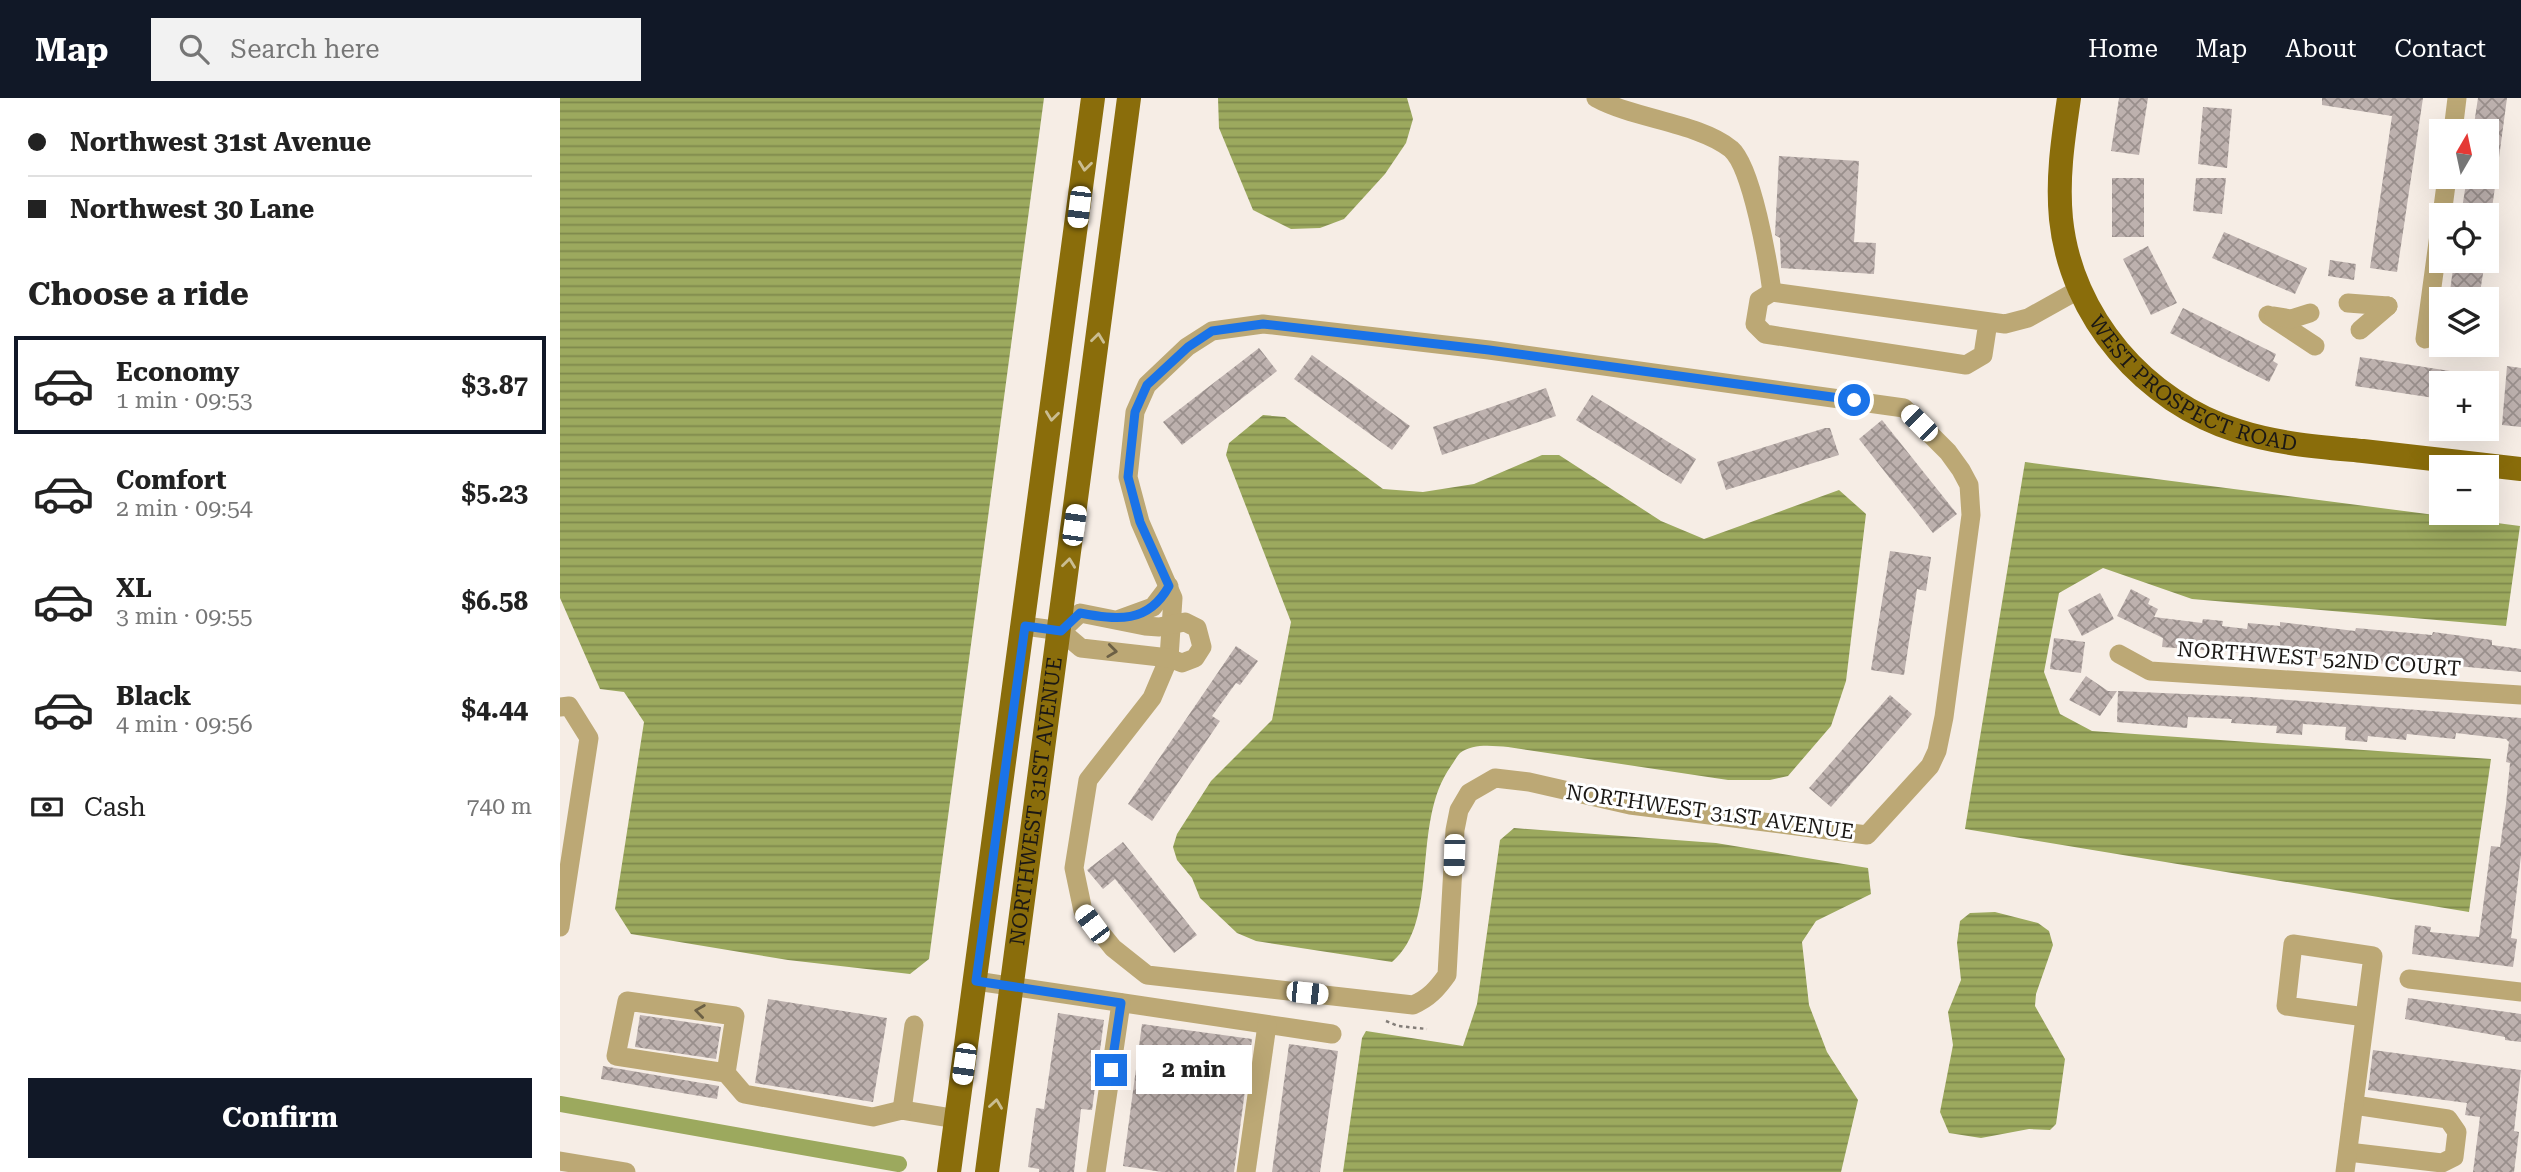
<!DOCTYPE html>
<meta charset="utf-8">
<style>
:root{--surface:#fff;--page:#f2f2f2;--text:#222;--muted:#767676;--line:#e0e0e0;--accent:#111827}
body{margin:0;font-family:"Roboto Serif",serif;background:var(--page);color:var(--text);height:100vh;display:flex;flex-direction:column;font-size:26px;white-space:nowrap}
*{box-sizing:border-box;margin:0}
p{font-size:23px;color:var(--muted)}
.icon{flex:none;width:38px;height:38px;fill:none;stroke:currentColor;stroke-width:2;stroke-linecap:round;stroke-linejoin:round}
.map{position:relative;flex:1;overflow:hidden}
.details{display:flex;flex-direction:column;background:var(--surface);width:560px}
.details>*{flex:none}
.top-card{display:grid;align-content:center;height:154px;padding:0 28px;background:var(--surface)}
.needle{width:46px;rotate:9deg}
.controls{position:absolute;left:1869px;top:21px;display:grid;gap:14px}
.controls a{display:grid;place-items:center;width:70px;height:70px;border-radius:0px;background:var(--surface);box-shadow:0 7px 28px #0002;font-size:35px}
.end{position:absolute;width:32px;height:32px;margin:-16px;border:9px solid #1a73e8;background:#fff;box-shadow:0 0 0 4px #fff}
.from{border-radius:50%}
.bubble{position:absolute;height:49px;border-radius:0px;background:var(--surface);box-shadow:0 7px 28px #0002;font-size:23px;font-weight:700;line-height:49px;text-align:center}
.car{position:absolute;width:21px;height:42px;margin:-21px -10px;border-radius:9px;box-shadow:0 0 5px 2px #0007;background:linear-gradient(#fff 24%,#345 0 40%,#fff 0 76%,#345 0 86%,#fff 0)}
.top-card b{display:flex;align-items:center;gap:24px;height:66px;font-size:26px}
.top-card b+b{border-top:2px solid var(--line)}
.top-card i{width:18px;height:18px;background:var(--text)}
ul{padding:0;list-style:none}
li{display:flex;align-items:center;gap:21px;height:98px;margin:0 14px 10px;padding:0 14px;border:4px solid transparent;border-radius:0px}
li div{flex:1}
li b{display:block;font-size:26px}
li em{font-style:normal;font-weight:700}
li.selected{border-color:var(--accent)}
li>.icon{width:63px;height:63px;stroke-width:1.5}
h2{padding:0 28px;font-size:32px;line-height:84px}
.pay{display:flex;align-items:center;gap:18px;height:77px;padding:0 28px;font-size:26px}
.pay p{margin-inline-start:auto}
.button{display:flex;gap:14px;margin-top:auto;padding:14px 28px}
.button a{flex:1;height:80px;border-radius:0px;background:var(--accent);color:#fff;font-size:28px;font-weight:700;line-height:80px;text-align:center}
header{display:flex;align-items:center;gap:42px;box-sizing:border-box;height:98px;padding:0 35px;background:var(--accent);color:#fff}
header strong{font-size:33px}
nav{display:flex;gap:38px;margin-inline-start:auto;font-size:24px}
.search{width:490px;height:63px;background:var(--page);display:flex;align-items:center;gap:18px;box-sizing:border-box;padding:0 24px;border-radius:0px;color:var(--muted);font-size:26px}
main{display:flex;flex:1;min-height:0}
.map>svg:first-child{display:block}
</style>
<header>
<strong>Map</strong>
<div class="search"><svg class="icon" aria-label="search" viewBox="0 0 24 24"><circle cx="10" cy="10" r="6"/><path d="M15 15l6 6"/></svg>Search here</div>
<nav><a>Home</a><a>Map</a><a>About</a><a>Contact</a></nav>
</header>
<main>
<section class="details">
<div class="top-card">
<b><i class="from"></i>Northwest 31st Avenue</b>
<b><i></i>Northwest 30 Lane</b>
</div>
<h2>Choose a ride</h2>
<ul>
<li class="selected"><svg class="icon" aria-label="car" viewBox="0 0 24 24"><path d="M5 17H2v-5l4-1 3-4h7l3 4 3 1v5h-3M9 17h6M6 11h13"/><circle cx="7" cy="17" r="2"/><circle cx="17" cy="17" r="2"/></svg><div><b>Economy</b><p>1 min · 09:53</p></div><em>$3.87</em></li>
<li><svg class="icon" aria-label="car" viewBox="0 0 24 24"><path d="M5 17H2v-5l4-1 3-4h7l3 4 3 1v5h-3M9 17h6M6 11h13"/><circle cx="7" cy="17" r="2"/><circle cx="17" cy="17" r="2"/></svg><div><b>Comfort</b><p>2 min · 09:54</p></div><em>$5.23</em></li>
<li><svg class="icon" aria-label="car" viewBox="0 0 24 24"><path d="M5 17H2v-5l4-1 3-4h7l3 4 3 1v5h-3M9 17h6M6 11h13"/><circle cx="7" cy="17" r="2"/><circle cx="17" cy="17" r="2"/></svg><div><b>XL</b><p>3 min · 09:55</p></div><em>$6.58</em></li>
<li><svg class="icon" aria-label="car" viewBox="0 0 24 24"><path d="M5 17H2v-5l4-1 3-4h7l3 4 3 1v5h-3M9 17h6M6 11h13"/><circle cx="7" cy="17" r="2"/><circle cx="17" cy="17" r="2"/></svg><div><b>Black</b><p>4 min · 09:56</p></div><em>$4.44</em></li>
</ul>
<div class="pay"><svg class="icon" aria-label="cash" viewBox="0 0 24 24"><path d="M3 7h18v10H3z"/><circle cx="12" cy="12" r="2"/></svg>Cash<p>740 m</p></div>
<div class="button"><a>Confirm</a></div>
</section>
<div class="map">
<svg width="1961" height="1074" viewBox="0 0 1961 1074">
<defs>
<pattern id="water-rules" width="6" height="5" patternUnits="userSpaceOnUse" patternTransform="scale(1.75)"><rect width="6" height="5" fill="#9ca95e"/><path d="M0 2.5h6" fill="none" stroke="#7e894c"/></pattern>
<pattern id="building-cross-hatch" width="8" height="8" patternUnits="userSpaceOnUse" patternTransform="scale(1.75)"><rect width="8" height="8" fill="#bdb1ae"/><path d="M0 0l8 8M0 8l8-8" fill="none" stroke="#998f8c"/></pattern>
</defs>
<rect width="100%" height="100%" fill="#f6ede5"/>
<g fill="url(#water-rules)">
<polygon points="0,0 484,0 369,861 350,876 228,862 71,836 55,811 84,624 64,594 40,591 0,500"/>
<polygon points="658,0 847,0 853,21 846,45 825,76 784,121 760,130 731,131 693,112 659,30"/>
<path d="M703,317L725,319L823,391L863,394L914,386L982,357H999L1101,423L1144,441L1279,392L1306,416L1286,583L1271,628L1228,678L1210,682H1168L948,649C933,648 913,645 900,655C897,658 894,664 891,668C850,725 881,823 832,864L696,843L677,835L640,800L632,780L617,762L613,749L617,736L651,683L712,622L731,524L666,357L669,345Z"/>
<polygon points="1465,364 1960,428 1946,528 1632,501 1543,470 1499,495 1484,574 1500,616 1532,633 1931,661 1909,814 1405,731"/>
<polygon points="954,730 1156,745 1308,770 1311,796 1256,823 1242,844 1249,907 1267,954 1298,1002 1281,1074 783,1074 802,940 806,933 903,948 917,906 940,742"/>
<polygon points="1435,814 1478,825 1489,833 1493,847 1476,896 1475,908 1505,961 1496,1026 1490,1032 1469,1031 1421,1040 1389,1035 1380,1014 1393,947 1388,914 1401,882 1397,845 1400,823 1410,815"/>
</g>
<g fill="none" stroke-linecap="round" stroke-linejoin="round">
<polyline stroke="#9ca95e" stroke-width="16" points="0,1006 339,1066"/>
</g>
<g fill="url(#building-cross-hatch)">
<polygon points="1559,0 1588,0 1579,57 1551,53"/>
<polygon points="1762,0 1863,0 1837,174 1810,170 1832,18 1762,7"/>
<polygon points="1918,0 1947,0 1936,82 1931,117 1901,117 1907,79 1927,81 1927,33 1913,33"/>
<polygon points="1643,9 1672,11 1667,70 1638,66"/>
<polygon points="1219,58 1299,63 1294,144 1316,145 1314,176 1221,170 1220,140 1215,137"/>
<rect x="1552" y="80" width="32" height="59"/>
<polygon points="1636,80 1666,80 1662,116 1633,113"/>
<polygon points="1664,134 1747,170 1735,196 1652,160"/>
<polygon points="1588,148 1617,205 1591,217 1563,161"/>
<polygon points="1770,162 1796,166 1794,182 1768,178"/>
<polygon points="1894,163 1925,163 1919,201 1889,201"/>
<polygon points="1623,210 1716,256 1713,263 1718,266 1709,284 1610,235"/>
<polygon points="699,250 717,273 622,347 603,324"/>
<polygon points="752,257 850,328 832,352 734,281"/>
<polygon points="1800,259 1922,278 1922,285 1881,285 1881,301 1795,288"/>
<polygon points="1947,268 1961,270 1961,329 1942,327"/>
<polygon points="986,290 996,318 882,357 873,329"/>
<polygon points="1032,297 1136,361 1121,386 1016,322"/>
<polygon points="1322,322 1397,416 1373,435 1299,341"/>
<polygon points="1265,330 1270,330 1279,357 1166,392 1157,364"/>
<polygon points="1330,453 1371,459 1366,493 1357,491 1344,577 1311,572"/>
<polygon points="1571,491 1590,501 1588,506 1598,511 1594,519 1642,525 1643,521 1663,523 1662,528 1687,531 1688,525 1720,528 1720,524 1795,533 1796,530 1872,537 1873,534 1932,542 1932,547 1961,551 1961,574 1854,564 1854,568 1602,549 1603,540 1557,518"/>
<polygon points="1540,495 1554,521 1522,538 1508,512"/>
<polygon points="1494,540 1525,544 1521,575 1490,571"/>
<polygon points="676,548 698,563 680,587 676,585 652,618 660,623 592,723 568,706"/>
<polygon points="1526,578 1548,593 1557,593 1540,618 1509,602"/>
<polygon points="1558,593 1691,599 1961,620 1961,758 1951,840 1957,841 1953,869 1852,856 1855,827 1871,829 1870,834 1919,839 1931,748 1940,749 1946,706 1950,665 1946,664 1949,644 1946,641 1896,635 1895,641 1847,636 1846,642 1808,638 1807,644 1785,642 1786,629 1743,626 1742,637 1716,635 1717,628 1671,625 1672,621 1628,619 1627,630 1557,624"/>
<polygon points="1330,597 1352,616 1271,709 1249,690"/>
<polygon points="563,744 637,837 614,855 555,781 543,791 527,772"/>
<polygon points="1848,900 1961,916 1961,944 1945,942 1945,939 1845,921"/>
<polygon points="208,901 327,920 313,1004 195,985"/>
<polygon points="498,915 544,922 532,1012 521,1011 514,1074 479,1074 479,1071 468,1069 476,1010 484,1011"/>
<polygon points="80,917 161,929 156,961 75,949"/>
<polygon points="582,926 692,941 674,1074 602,1074 563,1068"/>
<polygon points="729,946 778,953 760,1074 712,1074"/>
<polygon points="1813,952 1961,972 1954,1033 1959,1034 1954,1074 1913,1074 1920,1019 1905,1017 1907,1005 1808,992"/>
<polygon points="43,968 159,988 157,1001 41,981"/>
</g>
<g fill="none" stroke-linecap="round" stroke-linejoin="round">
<polyline stroke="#837d78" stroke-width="2.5" stroke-dasharray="3.5 3.5" stroke-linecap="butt" points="826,923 838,928 867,931"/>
<g stroke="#bca875" stroke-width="19">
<path d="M1036,0C1074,21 1139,25 1171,51C1192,69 1208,164 1212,194"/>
<polyline points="1893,33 1897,0"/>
<polyline points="1882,117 1887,79"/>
<polyline points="1788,205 1828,208"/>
<polyline points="1708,217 1755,248"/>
<polyline points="1714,218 1731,221 1750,215"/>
<polyline points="1428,224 1423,257 1406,267 1205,236 1195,226 1199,202 1212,194 1445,226 1468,220 1520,191"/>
<path d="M703,226L929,252L1344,310L1388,354L1401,372L1409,387L1411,417L1384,619L1377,653L1370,668L1307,737L1070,707L969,684L935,680L909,695L899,712L895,732L887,877C877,891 869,900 853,907L587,877L553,850L523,813L514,770L528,682L592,600L609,560L613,500L580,424L568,379L575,314L587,287L627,249L652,233Z"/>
<polyline points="1800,232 1828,208"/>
<polyline points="1865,241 1881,122"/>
<polyline points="560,521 593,509 609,488"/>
<polyline points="465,528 501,533 521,550 609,560 622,565 635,560 642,549 637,530 625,524 599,529 585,528 520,515 501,533"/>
<polyline points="1559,556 1590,573 1961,597"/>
<polyline points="0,609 9,608 29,640 0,829"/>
<polyline points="1849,881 1961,894"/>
<polyline points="416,883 772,936"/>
<polyline points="166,975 175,918 67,903 56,958 166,975 184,996 313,1019 342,1012 397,1021"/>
<polyline points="342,1012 354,927"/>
<polyline points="1788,1054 1882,1065 1894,1059 1897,1034 1888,1021 1794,1007"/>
<polyline points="0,1063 66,1074"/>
<polyline points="536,1074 561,905"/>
<polyline points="686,1074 707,927"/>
<polyline points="1785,1074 1813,858 1733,846 1726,908 1805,919"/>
</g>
<g stroke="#8a6d0b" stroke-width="24">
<path id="s1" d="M1509,0C1503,41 1497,80 1501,121C1511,219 1585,304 1678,333C1718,346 1761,349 1803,353C1856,359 1908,365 1961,371"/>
<polyline points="389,1074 533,0"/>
<path id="s2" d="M427,1074L569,0"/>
</g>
</g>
<defs><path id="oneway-chevron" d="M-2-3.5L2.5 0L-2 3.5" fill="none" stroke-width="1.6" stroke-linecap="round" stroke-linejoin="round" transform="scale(1.75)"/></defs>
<g stroke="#cabd91">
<use href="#oneway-chevron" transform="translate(525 68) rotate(97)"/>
<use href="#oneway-chevron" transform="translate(538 240) rotate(-83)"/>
<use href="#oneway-chevron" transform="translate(492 318) rotate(97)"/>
<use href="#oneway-chevron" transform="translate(509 465) rotate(-83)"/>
<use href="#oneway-chevron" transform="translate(436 1006) rotate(-82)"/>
</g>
<g stroke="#6c6045">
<use href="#oneway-chevron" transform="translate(552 553) rotate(7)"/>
<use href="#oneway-chevron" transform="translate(140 913) rotate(-172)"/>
</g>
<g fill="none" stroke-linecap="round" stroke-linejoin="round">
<path stroke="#1a73e8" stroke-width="9" d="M551,972L561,905L416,883L465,528L501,533L520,515C557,522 588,526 609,488L580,424L568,379L575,314L587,287L628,249L652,233L703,226L929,252L1294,302"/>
</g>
<g text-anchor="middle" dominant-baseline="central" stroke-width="6" stroke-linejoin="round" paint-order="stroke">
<g font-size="21" fill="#1b1815" stroke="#fff">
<text stroke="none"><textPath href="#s1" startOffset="350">WEST PROSPECT ROAD</textPath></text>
<text transform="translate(1759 561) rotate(4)">NORTHWEST 52ND COURT</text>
<text stroke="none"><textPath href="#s2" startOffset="374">NORTHWEST 31ST AVENUE</textPath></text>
<text transform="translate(1150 714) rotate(8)">NORTHWEST 31ST AVENUE</text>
</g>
</g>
</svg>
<div class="controls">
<a><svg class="needle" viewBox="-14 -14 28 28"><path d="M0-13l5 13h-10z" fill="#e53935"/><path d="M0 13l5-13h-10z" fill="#767676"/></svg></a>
<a><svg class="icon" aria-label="locate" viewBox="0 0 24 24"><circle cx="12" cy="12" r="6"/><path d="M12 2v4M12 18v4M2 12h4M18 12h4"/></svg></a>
<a><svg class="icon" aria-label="layers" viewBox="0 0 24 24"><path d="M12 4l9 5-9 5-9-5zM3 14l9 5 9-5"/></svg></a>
<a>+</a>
<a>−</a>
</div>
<i class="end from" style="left:1294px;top:302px"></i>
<i class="end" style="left:551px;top:972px"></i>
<div class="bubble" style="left:576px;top:947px;width:116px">2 min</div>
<i class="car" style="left:519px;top:109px;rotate:187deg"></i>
<i class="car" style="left:1359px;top:325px;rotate:315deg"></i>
<i class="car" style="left:514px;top:427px;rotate:8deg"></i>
<i class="car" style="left:894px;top:757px;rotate:182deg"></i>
<i class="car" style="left:532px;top:826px;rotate:323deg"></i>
<i class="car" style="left:747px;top:895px;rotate:96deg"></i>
<i class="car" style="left:404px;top:966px;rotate:188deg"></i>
</div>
</main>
